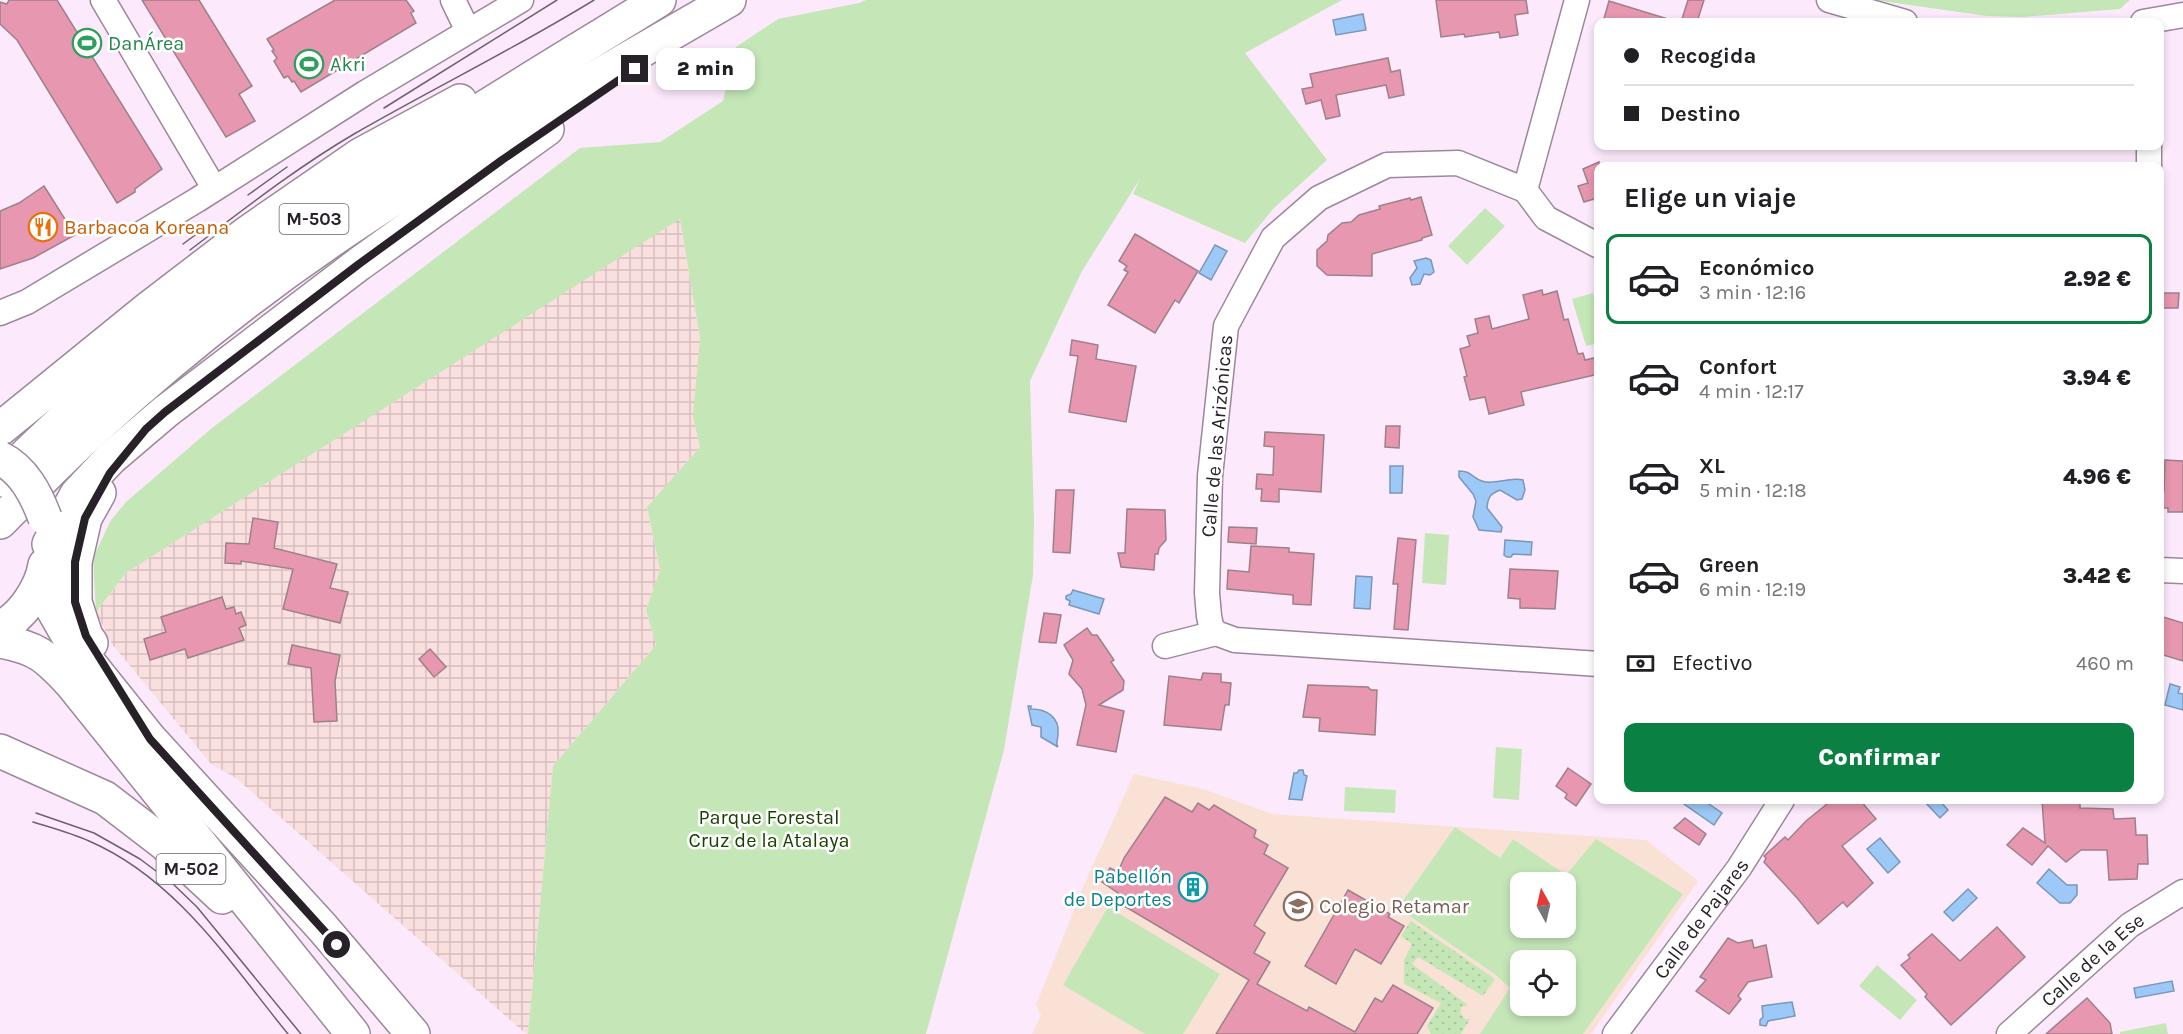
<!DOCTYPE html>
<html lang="es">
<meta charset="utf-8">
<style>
:root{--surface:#fff;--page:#f6f6f6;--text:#202124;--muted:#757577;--line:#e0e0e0;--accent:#0b8043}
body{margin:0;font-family:Karla,sans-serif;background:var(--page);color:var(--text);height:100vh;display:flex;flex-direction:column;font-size:22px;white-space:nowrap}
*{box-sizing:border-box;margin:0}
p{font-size:20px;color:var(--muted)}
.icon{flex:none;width:33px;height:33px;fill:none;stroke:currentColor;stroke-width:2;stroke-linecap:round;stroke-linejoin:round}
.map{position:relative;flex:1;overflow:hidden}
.side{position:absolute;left:1594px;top:162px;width:570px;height:642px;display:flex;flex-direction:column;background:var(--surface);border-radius:12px;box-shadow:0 3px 9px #0003}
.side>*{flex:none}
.top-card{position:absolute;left:1594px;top:18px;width:570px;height:132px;border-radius:12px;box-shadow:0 3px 9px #0003;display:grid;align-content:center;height:132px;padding:0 30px;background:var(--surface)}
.needle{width:39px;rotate:352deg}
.buttons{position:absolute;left:1510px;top:872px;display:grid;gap:12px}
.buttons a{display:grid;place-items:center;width:66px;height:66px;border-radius:12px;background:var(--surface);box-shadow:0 3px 9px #0003;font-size:30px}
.end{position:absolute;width:27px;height:27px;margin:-14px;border:8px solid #292129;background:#fff;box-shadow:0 0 0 3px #fff}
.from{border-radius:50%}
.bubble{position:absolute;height:42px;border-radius:12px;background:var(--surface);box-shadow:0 3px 9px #0003;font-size:20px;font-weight:800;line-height:42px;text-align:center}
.top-card b{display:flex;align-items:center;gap:21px;height:57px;font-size:22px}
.top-card b+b{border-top:2px solid var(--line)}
.top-card i{width:15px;height:15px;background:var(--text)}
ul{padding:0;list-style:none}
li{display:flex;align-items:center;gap:18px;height:90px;margin:0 12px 9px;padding:0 18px;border:3px solid transparent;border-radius:12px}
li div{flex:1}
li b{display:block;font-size:22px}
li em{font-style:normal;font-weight:800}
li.on{border-color:var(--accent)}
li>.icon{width:54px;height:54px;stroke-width:1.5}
h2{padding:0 30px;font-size:27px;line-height:72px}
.pay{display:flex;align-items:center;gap:15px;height:66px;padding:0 30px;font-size:22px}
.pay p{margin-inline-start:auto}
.button{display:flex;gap:12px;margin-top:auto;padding:12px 30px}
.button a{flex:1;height:69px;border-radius:12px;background:var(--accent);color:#fff;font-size:24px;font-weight:800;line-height:69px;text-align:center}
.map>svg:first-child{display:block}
</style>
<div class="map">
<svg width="2183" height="1034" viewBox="0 0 2183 1034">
<defs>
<pattern id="industrial-grid" width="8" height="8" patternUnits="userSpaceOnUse" patternTransform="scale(1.5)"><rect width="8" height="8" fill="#fadfdf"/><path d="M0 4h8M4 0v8" fill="none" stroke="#d6bfbf"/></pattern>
<pattern id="garden-dots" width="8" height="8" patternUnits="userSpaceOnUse" patternTransform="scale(1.5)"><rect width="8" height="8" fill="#c5e7b8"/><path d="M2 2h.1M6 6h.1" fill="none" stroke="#a9c69e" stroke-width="1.8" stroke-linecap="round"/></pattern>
</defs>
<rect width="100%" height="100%" fill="#fceafc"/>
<polygon fill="url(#industrial-grid)" points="680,218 700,338 700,447 647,507 660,570 646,610 656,645 553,766 528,1034 526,1034 236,778 211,764 112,644 96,612 126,573"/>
<path fill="#f9e1d6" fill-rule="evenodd" d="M1134,774L1203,789L1272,814L1646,840L1698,881L1591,1034H1032L1041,1015L1036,1005L1084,885ZM1521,882H1566V927H1521ZM1521,960H1566V1005H1521Z"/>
<g fill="#c5e7b8" fill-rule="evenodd">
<polygon points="866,0 1342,0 1245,53 1327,160 1274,208 1245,243 1133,194 1140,179 1082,271 1030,381 1034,520 1033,575 1004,750 926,1034 528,1034 553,766 656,645 646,610 660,570 647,507 700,447 693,416 700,338 680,219 126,573 96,612 93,558 111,520 126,502 212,428 580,148 660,142 723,101 736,47 778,19 859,3"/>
<polygon points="1874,0 2130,0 2120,9 2023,17 1987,16"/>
<polygon points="1485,208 1505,226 1467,265 1448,246"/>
<polygon points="1593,293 1599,313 1599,343 1586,346 1572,299"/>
<polygon points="1425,533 1449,535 1446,585 1422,583"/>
<polygon points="1496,747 1522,749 1519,800 1493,798"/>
<polygon points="1345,787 1396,790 1395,813 1344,811"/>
<path d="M1455,827L1500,858L1513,839L1566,875L1596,839L1683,894L1583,1034H1480L1510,988L1496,975L1398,908ZM1521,882H1566V927H1521ZM1521,960H1566V1005H1521Z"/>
<polygon points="1108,907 1220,974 1183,1034 1145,1034 1063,985"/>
<polygon points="1877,965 1917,1000 1900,1020 1859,986"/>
<polygon points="2166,1023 2168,1034 2120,1034 2120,1032"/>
</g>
<polygon fill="url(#garden-dots)" points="1411,921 1495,979 1483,996 1418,957 1412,964 1468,1005 1462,1007 1460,1012 1465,1019 1470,1019 1461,1034 1431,1034 1427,1026 1441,1003 1404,984 1404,960 1412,944 1401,936"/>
<g fill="#9cc9f7" stroke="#7a97b9" stroke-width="1.5">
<polygon points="1363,14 1366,30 1336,35 1333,20"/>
<polygon points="1215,245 1227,251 1211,280 1199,273"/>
<polygon points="1426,258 1431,260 1434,272 1430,275 1424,274 1420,284 1412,285 1410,278 1417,268 1414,261"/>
<polygon points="1390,466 1403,466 1402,493 1390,493"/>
<path d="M1459,471C1472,471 1472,478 1482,481C1495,486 1509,476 1523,480L1525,490L1522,499L1517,500L1500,490C1490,494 1488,497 1487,508L1502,527L1501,532L1479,530L1473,517L1476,501L1473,494L1459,477Z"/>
<polygon points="1505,540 1532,542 1531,555 1513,554 1511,557 1507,557 1504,555"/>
<polygon points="1356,576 1372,577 1370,609 1354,608"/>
<polygon points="1073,590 1104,599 1099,614 1069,605 1070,601 1066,599 1066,596 1071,594"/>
<polygon points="2170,684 2180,687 2178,693 2183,694 2183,710 2165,705"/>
<path d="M1028,706H1031V709C1046,709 1060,717 1058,734C1058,741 1055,743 1058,747L1041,737V727L1032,725Z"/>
<polygon points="1299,770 1303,770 1304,775 1307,776 1302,800 1289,799 1294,773 1297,773"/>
<polygon points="1687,800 1692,801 1703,800 1722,813 1714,825 1684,804"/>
<polygon points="1925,800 1939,800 1948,810 1940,818 1924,801"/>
<polygon points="1880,838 1900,862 1888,873 1867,849"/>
<polygon points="2049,869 2067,885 2077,885 2077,895 2070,903 2060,903 2037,883"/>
<polygon points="1968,889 1977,898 1953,921 1944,912"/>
<polygon points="2172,981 2174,991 2136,998 2134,988"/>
<polygon points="1792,1002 1795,1016 1768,1021 1766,1026 1760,1025 1760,1020 1763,1017 1762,1006"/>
</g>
<g fill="#e797b0" stroke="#9e8088" stroke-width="1.5">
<polygon points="9,0 57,0 162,169 135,189 135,192 117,203 17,40 0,24 0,2 7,4"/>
<polygon points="142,0 199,0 252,86 239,94 255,121 226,137"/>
<polygon points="335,0 406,0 414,11 411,13 416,23 301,92 294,81 292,82 288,76 284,78 274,61 277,58 272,51 274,50 267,39"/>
<polygon points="1436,0 1526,0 1528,13 1515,15 1518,35 1500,38 1499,32 1465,37 1464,34 1441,37"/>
<polygon points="1688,0 1704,0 1697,22 1681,22"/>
<polygon points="1609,1 1668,19 1668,22 1603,22"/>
<polygon points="1388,58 1391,72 1400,70 1404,95 1389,98 1386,85 1336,95 1340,116 1326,119 1321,100 1306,104 1302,89 1313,87 1310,74"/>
<polygon points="1599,162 1599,208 1597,208 1594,199 1584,202 1578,186 1588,183 1583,169"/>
<polygon points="44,186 75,235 33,258 0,269 0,211 19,203"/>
<polygon points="1421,197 1432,235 1422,238 1422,240 1372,254 1372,276 1327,275 1317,266 1317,250 1327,241 1328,235 1342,223 1351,222 1359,215 1380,209 1379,206 1410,198 1411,200"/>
<polygon points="1135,234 1198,271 1179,303 1175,300 1155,333 1108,305 1128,272 1124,270 1127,266 1119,261"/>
<polygon points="1542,290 1543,295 1557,291 1564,320 1568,319 1578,354 1583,353 1585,360 1594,358 1599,374 1521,392 1524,405 1489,414 1485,397 1470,400 1464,377 1467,376 1460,349 1470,346 1467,336 1478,333 1475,319 1489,316 1492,329 1529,319 1523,295"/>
<polygon points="2160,293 2179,293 2178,308 2160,308"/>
<polygon points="1072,340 1098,345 1096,359 1136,366 1126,422 1069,412 1078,356 1070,355"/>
<polygon points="1386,426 1400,426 1399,448 1385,447"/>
<polygon points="1265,432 1324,435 1321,492 1279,489 1279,502 1261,501 1262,489 1256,489 1257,474 1273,475 1274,447 1264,446"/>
<polygon points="2165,460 2183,461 2183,512 2168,512 2168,508 2160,508 2160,491 2164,491"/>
<polygon points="1056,490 1074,490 1070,553 1053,552"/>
<polygon points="1127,509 1165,510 1166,540 1159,548 1158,554 1155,554 1154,570 1121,567 1118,553 1125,553"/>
<polygon points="253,518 278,522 274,548 337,564 330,588 348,592 340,623 283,609 293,569 241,561 241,564 225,563 226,543 249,544"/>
<polygon points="1229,527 1257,528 1256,544 1228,542"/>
<polygon points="1398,538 1416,540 1408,630 1394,629 1398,584 1393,584"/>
<polygon points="1251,546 1289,548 1289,552 1314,554 1311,605 1293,604 1293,595 1227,589 1228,570 1249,572"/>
<polygon points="1510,569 1558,571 1555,609 1520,608 1520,599 1508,598"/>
<polygon points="222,597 226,609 234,607 236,614 241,612 246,625 239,628 244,640 188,658 185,649 150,660 144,639 166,632 161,617"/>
<polygon points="1044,613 1061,615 1056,643 1039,642"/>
<polygon points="2160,616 2183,623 2183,661 2160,654"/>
<polygon points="1087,628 1092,635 1097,635 1114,660 1111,662 1124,681 1123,690 1099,705 1124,711 1116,752 1077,745 1086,705 1082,689 1069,674 1073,660 1064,645"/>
<polygon points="292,645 340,655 335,681 337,721 314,722 311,668 288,664"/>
<polygon points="430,649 446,667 434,677 419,659"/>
<polygon points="1203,673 1221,674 1221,682 1231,683 1229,705 1225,705 1221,730 1164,725 1169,676 1201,680"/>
<polygon points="1308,685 1368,687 1371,690 1377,690 1375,735 1319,731 1320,718 1303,717"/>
<polygon points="1568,768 1591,784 1576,806 1565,798 1567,794 1556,786"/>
<polygon points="1165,797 1192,812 1198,803 1209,810 1214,805 1256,830 1254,837 1268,845 1264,854 1288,868 1254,925 1265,933 1254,953 1270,962 1257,984 1307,1011 1309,1007 1355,1032 1375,998 1382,1002 1393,985 1433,1008 1417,1034 1216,1034 1249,980 1114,900 1118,893 1102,882 1110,868 1118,872 1124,858"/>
<polygon points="1832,800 1860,800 1876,819 1842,846 1873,883 1847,907 1843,902 1818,924 1798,899 1764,862 1766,858 1764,856 1785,837 1788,840 1806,821"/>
<polygon points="2042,800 2080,800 2080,808 2113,809 2114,819 2135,818 2136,835 2147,835 2148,864 2138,864 2137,879 2109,880 2107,850 2081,850 2066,862 2048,846 2032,865 2007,845 2023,828 2045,843"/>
<polygon points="1685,818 1706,834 1699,845 1674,828"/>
<polygon points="1348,890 1390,914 1388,917 1404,926 1381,964 1355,949 1336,984 1305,966"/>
<polygon points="1997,927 2025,957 1951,1025 1925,997 1927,994 1901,965 1910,958 1908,955 1932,934 1960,961"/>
<polygon points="1728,938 1738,943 1752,940 1754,948 1766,945 1772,977 1748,982 1738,996 1741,999 1729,1014 1696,991 1706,980 1700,977"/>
<polygon points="2087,998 2110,1023 2112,1034 2046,1034"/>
</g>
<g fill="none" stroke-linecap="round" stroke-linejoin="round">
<g stroke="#9c879b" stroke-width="27">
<g id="minor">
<polyline points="103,0 214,188"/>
<polyline points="453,0 468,31"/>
<polyline points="1829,0 1905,22"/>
<polyline points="2143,22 2183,15"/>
<polyline points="2149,146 2149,166"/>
<polyline points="1525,190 1577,0"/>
<polyline points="1599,246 1546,218 1525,190 1458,163 1387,165 1319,198 1273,238 1226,326 1210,476 1207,593 1209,616 1211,626 1216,633 1235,640 1599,664"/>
<polyline points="0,313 27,302 197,200 365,93 521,0"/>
<polyline points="2160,570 2183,571"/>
<polyline points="1165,646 1216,633"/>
<path id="s1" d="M1615,1034L1739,868L1782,800"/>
<path id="s2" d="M2009,1034L2130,925L2183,892"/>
</g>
</g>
<g stroke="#9c879b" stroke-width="36">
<g id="highway">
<polyline points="0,429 149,308 247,233 360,155 460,101"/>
<path d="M0,480C74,408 150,338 232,277C368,175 515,89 659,0"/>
<path d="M0,522C32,490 63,457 97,427C178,353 265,284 357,223C477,143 604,73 729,0"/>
<polyline points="49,544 77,494 111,458 165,412 359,264 547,129"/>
<polyline points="44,574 50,604 70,639 150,739 322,927 413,1034"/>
<path d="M0,628C22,617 41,589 45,565"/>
<path d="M0,641C37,648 46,656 71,683L353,1034"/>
<polyline points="91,643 86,636 75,602 75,562 85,518 99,493"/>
<polyline points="0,751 105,798 165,844 222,897"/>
</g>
</g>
<use href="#minor" stroke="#fff" stroke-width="24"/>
<use href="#highway" stroke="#fff" stroke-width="33"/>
<g stroke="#6c616c" stroke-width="1.5">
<polyline points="384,108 557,0"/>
<polyline points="248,195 287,167"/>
<polyline points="183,244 202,230"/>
<path d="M190,250C243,210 296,168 354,134C434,88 516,48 594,0"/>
<polyline points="36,813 94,833 140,859 172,883 197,907 301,1034"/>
<path d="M33,822C52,828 71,833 89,841C177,879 230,963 288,1034"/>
</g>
<g stroke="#9c879b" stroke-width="36" stroke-linecap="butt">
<path id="highway-bridge" d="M0,458C24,470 36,494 45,518"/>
</g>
<use href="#highway-bridge" stroke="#fff" stroke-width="33"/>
</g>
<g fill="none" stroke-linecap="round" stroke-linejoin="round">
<polyline stroke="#292129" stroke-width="8" points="337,945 150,739 86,636 75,602 75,562 85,518 110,473 146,429 165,412 359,264 502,160 635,69"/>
</g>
<defs>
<g id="stadium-ring" transform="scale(1.5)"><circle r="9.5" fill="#fff" stroke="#2e9e5b" stroke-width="1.5"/><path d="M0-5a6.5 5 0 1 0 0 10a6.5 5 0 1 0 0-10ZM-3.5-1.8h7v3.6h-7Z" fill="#2e9e5b"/></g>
<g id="restaurant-ring" transform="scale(1.5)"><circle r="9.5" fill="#fff" stroke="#e8710a" stroke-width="1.5"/><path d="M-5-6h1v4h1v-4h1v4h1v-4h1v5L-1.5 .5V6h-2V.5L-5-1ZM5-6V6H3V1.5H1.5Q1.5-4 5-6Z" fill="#e8710a"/></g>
<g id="building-ring" transform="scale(1.5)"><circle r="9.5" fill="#fff" stroke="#0f9aa8" stroke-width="1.5"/><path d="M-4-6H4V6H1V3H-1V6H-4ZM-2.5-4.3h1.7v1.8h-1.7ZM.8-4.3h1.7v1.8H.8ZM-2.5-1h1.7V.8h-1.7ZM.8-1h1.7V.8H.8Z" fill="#0f9aa8"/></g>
<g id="school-ring" transform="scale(1.5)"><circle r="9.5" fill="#fff" stroke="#8d6e63" stroke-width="1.5"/><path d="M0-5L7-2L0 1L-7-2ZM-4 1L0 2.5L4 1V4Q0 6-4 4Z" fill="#8d6e63"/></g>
</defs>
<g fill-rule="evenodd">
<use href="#stadium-ring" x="87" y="43"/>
<use href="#stadium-ring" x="309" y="64"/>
<use href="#restaurant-ring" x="43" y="227"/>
<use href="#building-ring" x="1193" y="887"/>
<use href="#school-ring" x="1298" y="906"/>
</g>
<g text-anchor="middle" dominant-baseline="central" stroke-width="5" stroke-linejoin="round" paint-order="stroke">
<g fill="#fff" stroke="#696469" stroke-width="1.5">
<rect x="279.5" y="204" width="69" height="30" rx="4.5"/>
<rect x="156.5" y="854" width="69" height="30" rx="4.5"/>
</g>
<g font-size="18" font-weight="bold" fill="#292129">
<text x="314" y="219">M-503</text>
<text x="191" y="869">M-502</text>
</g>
<g font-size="20" fill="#27864d" stroke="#fff" text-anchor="start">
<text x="108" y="43">DanÁrea</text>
<text x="330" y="64">Akri</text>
</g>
<g font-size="20" fill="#c56008" stroke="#fff" text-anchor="start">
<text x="64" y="227">Barbacoa Koreana</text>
</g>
<g font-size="20" fill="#292129" stroke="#fff">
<text transform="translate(1217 436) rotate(-85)">Calle de las Arizónicas</text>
<text stroke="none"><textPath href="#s1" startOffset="144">Calle de Pajares</textPath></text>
<text stroke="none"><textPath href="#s2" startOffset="112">Calle de la Ese</textPath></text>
</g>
<g font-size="20" fill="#184100" stroke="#fff">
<text x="769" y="817">Parque Forestal<tspan x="769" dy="23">Cruz de la Atalaya</tspan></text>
</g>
<g font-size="20" fill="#0d838f" stroke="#fff" text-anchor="end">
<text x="1172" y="876">Pabellón<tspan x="1172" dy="23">de Deportes</tspan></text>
</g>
<g font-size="20" fill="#785e54" stroke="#fff" text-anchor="start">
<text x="1319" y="906">Colegio Retamar</text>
</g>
</g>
</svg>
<div class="buttons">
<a><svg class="needle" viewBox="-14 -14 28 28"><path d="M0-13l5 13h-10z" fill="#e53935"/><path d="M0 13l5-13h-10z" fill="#757577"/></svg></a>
<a><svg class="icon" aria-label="locate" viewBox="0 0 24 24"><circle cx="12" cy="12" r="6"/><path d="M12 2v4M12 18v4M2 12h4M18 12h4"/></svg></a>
</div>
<i class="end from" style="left:337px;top:945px"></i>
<i class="end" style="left:635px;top:69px"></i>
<div class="bubble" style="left:656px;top:48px;width:99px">2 min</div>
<div class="top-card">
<b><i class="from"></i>Recogida</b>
<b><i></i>Destino</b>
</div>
<section class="side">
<h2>Elige un viaje</h2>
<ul>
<li class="on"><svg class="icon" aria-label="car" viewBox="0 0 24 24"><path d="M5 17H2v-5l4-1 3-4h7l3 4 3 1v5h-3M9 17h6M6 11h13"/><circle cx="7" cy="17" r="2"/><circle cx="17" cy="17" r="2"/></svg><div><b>Económico</b><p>3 min · 12:16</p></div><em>2.92 €</em></li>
<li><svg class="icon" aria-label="car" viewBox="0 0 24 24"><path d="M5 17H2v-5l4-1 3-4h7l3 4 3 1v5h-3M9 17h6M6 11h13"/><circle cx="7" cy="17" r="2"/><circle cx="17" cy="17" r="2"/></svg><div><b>Confort</b><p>4 min · 12:17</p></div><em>3.94 €</em></li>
<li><svg class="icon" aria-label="car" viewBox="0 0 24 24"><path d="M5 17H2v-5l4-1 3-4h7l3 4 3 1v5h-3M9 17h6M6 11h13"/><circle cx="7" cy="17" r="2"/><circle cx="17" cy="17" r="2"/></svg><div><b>XL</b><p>5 min · 12:18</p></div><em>4.96 €</em></li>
<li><svg class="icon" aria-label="car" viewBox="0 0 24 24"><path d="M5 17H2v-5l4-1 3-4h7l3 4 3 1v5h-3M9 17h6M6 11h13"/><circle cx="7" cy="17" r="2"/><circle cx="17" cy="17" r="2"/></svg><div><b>Green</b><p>6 min · 12:19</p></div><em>3.42 €</em></li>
</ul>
<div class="pay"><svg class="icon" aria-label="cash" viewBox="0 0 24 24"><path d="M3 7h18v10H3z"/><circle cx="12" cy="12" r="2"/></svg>Efectivo<p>460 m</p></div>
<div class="button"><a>Confirmar</a></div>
</section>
</div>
